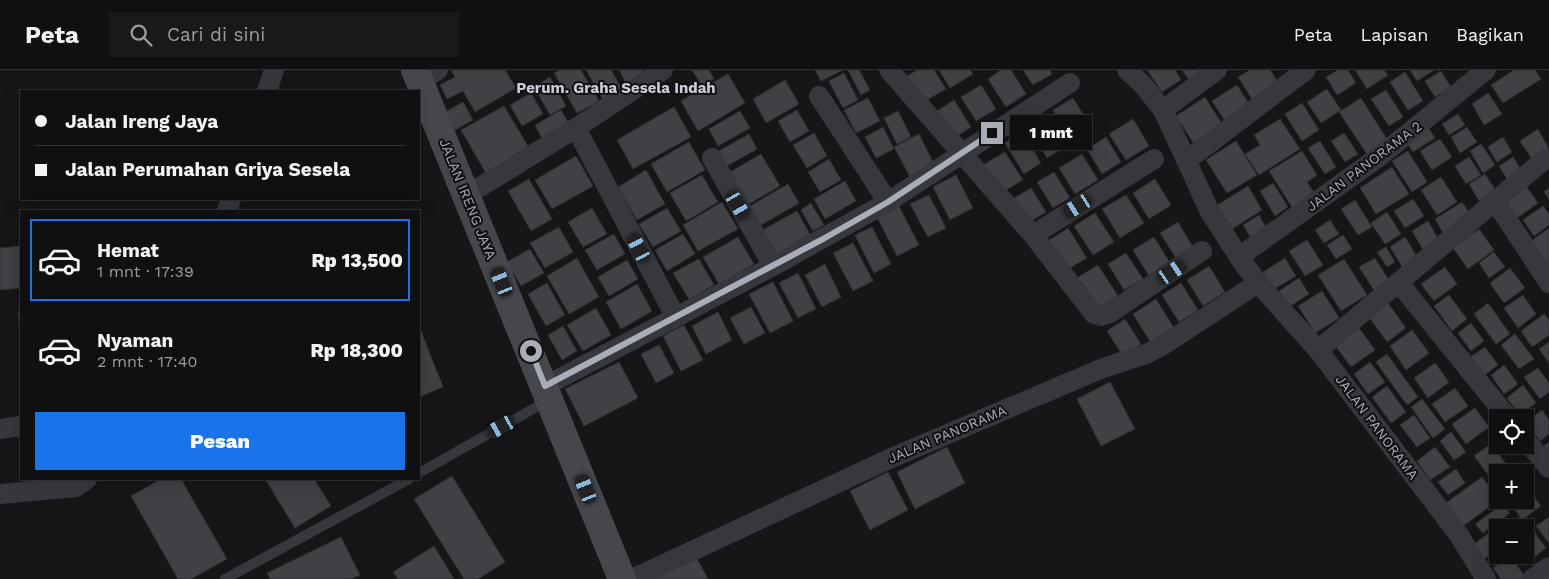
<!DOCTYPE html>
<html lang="id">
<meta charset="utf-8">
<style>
:root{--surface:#101012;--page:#19191b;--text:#f1f3f6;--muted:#9c9d9f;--line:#303032;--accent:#1a73e8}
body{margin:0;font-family:"Work Sans",sans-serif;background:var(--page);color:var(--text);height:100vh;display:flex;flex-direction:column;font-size:19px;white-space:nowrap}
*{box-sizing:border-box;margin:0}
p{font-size:16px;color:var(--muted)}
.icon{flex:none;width:28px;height:28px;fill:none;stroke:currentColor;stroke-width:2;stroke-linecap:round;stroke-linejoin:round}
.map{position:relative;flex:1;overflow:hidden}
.drawer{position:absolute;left:20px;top:140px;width:400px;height:270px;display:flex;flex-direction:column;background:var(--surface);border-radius:0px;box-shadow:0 5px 20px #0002,0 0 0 1px var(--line)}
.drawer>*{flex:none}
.guide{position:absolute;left:20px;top:20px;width:400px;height:110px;border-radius:0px;box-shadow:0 5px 20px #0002,0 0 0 1px var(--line);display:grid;align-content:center;height:110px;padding:0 15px;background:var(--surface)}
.buttons{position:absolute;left:1489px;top:339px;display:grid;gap:10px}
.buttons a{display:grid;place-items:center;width:45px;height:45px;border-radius:0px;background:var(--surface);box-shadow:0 5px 20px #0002,0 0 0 1px var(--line);font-size:25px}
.end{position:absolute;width:22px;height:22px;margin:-11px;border:6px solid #a8adb8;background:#111;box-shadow:0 0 0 2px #111}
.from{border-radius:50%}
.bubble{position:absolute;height:35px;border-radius:0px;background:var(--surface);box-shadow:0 5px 20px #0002,0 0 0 1px var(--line);font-size:16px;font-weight:800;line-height:35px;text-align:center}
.car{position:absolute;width:15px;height:30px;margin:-15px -8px;border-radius:6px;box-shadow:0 0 4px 1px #0007;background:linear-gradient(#222 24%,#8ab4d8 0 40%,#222 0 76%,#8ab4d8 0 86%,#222 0)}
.guide b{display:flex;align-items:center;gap:18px;height:48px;font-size:19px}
.guide b+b{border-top:1px solid var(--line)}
.guide i{width:12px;height:12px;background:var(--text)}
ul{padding:9px 0 0;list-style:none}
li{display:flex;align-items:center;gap:15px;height:82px;margin:0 10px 8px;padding:0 5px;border:2px solid transparent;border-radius:0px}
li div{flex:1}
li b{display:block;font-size:19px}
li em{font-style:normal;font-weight:800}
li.selected{border-color:var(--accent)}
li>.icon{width:45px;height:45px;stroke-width:1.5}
.action{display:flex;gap:10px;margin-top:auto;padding:10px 15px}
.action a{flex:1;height:58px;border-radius:0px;background:var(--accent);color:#fff;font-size:20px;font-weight:800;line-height:58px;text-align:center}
header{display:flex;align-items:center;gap:30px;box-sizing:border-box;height:70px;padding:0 25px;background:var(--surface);border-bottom:1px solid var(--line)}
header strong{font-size:24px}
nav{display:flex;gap:28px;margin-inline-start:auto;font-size:18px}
.search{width:350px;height:45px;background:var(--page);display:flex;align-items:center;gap:12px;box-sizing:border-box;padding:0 18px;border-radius:0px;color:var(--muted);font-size:19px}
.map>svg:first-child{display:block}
</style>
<header>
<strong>Peta</strong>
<div class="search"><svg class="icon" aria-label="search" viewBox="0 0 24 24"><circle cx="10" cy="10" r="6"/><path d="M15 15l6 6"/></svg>Cari di sini</div>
<nav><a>Peta</a><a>Lapisan</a><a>Bagikan</a></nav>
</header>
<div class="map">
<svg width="1549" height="509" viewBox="0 0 1549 509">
<rect width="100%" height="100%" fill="#161618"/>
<g fill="#404145" stroke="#303034">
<polygon points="451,0 505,0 516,18 475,42 463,21 447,29 440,15 455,7"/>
<polygon points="560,0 581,0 599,31 577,43 554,3"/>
<polygon points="586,0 611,0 622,19 603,30"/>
<polygon points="619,0 642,0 645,5 627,15"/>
<polygon points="692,0 709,0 714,9 702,16"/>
<polygon points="815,0 843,0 821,11"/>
<polygon points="848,0 859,0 870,20 861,25"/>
<polygon points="917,0 934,0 946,19 920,34 904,8"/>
<polygon points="939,0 970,0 973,4 950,18"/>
<polygon points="1001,0 1011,0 1026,24 1006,37 988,9"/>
<polygon points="1023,0 1050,0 1052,4 1033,15"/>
<polygon points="1147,0 1175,0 1181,10 1162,22"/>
<polygon points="1182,0 1207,0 1190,11"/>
<polygon points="1250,0 1270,0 1282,18 1255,34 1238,7"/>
<polygon points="1338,0 1348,0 1356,13 1337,25 1326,7"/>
<polygon points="1355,0 1384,0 1388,5 1367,19"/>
<polygon points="1410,0 1434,0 1417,11"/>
<polygon points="1514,0 1535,0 1541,9 1503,33 1491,15"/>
<polygon points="1441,1 1451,17 1435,27 1425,11"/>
<polygon points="1405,2 1423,31 1408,40 1390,12"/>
<polygon points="844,3 858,30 843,38 829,11"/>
<polygon points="728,4 745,33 698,61 681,31"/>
<polygon points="550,7 566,36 550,45 534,17"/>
<polygon points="785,10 799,34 766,53 753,29"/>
<polygon points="981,15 996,39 976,51 961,27"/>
<polygon points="1237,15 1253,40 1228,56 1212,31"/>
<polygon points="1327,19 1341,40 1321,53 1307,32"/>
<polygon points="1386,20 1403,47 1389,56 1371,29"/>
<polygon points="531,23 543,44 522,56 510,35"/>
<polygon points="1488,23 1502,44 1484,55 1472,34"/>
<polygon points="1205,27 1225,59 1196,77 1176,46"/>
<polygon points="868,28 880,51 856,63 844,40"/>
<polygon points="1073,28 1092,59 1072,71 1053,40"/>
<polygon points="1361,28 1388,71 1367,84 1339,42"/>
<polygon points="954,30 971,57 951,70 934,43"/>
<polygon points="463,32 473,50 455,60 445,42"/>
<polygon points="1302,33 1319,60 1302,71 1285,44"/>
<polygon points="504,36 531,81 487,105 461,60"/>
<polygon points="674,37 691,67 633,99 617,70"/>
<polygon points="561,40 571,57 544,72 535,55"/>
<polygon points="797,40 809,61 790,72 778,51"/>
<polygon points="740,41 750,58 718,76 709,59"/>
<polygon points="898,41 911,67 897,74 884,48"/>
<polygon points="1458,44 1465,55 1449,65 1442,54"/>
<polygon points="1048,46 1067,76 1047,88 1028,58"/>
<polygon points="1133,49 1149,76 1126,90 1109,64"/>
<polygon points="1280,49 1300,79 1259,105 1245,84 1260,75 1254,65"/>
<polygon points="883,57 894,79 876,88 865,67"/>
<polygon points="1428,57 1435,68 1413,82 1406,71"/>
<polygon points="1467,57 1477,72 1460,83 1451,67"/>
<polygon points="1538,59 1549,79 1532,89 1520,71"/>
<polygon points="1022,62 1041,93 1024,104 1005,73"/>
<polygon points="814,63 827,86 807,98 793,75"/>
<polygon points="1344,63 1358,84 1345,92 1331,71"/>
<polygon points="749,64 757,79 727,96 719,81"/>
<polygon points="919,64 934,94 910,107 894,77"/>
<polygon points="1106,67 1121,92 1102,104 1087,79"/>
<polygon points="1503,67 1512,82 1497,92 1488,77"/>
<polygon points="1440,69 1452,87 1432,100 1420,81"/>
<polygon points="1236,71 1257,105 1227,123 1206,90"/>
<polygon points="1320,71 1336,97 1325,104 1308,78"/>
<polygon points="689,72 705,100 667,122 651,94"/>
<polygon points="1481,74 1495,95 1483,103 1470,81"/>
<polygon points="1302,81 1317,105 1307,112 1317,127 1295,142 1269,101"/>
<polygon points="1408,81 1427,112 1412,122 1392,91"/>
<polygon points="1005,82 1023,110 999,124 981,96"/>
<polygon points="761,84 780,116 749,134 730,102"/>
<polygon points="1082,84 1098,110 1075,124 1059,98"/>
<polygon points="576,86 593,116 552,139 535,110"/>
<polygon points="1469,87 1481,105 1466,114 1455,96"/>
<polygon points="1513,87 1521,100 1507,109 1499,96"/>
<polygon points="829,89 841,110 820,122 808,102"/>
<polygon points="1392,97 1409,124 1376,144 1360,118"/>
<polygon points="646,100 665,134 637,150 618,117"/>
<polygon points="1054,102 1070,128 1053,138 1037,112"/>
<polygon points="1485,104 1496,121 1480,132 1469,114"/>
<polygon points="702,105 718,132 686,151 670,123"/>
<polygon points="956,105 973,138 950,150 933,117"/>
<polygon points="1441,107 1457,132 1437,145 1421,120"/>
<polygon points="529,109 552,149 531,161 508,121"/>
<polygon points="1155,109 1171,135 1149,149 1133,123"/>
<polygon points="845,111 856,131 825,149 814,129"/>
<polygon points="1273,113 1288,137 1275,146 1260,121"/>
<polygon points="788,114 799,133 761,155 750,136"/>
<polygon points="1248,116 1262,140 1226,163 1211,139"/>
<polygon points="1526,116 1538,133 1517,148 1505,132"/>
<polygon points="1031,118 1046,142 1026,154 1011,130"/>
<polygon points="1549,118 1549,129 1544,122"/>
<polygon points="929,125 946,158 928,167 910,134"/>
<polygon points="1126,125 1144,153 1120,168 1102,139"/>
<polygon points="1413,129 1424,146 1405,158 1394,141"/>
<polygon points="1355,130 1372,157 1358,165 1341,139"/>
<polygon points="722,132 738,159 698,181 683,155"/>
<polygon points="1462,132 1473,148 1445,166 1435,149"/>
<polygon points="811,133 824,155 813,161 801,140"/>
<polygon points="899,136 919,175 897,186 877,147"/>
<polygon points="1543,136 1549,144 1549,155 1534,166 1523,150"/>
<polygon points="592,138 607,164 583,177 568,152"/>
<polygon points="667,138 681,161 653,177 639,154"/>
<polygon points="797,141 811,166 774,188 759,162"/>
<polygon points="1387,142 1401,164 1385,174 1371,153"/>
<polygon points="1095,143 1114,172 1093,185 1074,156"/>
<polygon points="1259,145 1269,163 1254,173 1243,155"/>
<polygon points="1330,150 1339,164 1324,173 1315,160"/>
<polygon points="1428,151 1439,170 1423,180 1412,161"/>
<polygon points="1178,152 1193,177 1176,188 1160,163"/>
<polygon points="559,157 573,182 545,198 530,173"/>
<polygon points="872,157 891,194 874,203 855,165"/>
<polygon points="1068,158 1087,188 1063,202 1045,173"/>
<polygon points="1549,158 1549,199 1530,172"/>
<polygon points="1479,159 1494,180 1468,199 1453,178"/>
<polygon points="614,164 625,184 597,200 585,180"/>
<polygon points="683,164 695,184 667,201 655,180"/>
<polygon points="1343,165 1352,179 1336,189 1327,175"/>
<polygon points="738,167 754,194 719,214 703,187"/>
<polygon points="1154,167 1170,193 1149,206 1133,180"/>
<polygon points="1405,167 1419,190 1404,200 1390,177"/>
<polygon points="1307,170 1323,195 1305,206 1289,181"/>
<polygon points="853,173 873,211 853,221 833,183"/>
<polygon points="21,176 21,218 0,220 0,178"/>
<polygon points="1386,177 1395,192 1387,197 1377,182"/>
<polygon points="530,179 544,203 521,216 507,192"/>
<polygon points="1494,182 1505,197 1489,208 1479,193"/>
<polygon points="1126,183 1143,209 1124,220 1108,194"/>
<polygon points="577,188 599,227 569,244 547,206"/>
<polygon points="1285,188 1296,206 1274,219 1263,202"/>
<polygon points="1375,188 1392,215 1377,225 1359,197"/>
<polygon points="699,189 714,215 689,229 673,203"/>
<polygon points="1344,189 1367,225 1341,241 1318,205"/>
<polygon points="627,190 638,209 609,226 598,207"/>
<polygon points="825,194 841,227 822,237 805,205"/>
<polygon points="1098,195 1118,226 1094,241 1075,209"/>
<polygon points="1209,196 1225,222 1203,236 1187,210"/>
<polygon points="1445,197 1457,214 1434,231 1421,214"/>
<polygon points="1510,198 1525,218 1504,233 1490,213"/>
<polygon points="798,203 816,239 798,248 779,213"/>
<polygon points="1299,208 1309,224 1289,237 1279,221"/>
<polygon points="773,212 793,251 770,263 749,224"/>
<polygon points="547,213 565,245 546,256 528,224"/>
<polygon points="1181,213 1198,240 1179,252 1162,225"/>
<polygon points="637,214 652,241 621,259 606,232"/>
<polygon points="1322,221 1339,248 1315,263 1298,236"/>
<polygon points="1449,225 1467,249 1452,261 1434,236"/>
<polygon points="1523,225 1536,244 1518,258 1504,238"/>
<polygon points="1156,229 1174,258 1151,273 1133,244"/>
<polygon points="1388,233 1406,258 1387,272 1369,247"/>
<polygon points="1488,233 1510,264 1496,274 1474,244"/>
<polygon points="751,237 765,263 744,274 730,248"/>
<polygon points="596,238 611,265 583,281 567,255"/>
<polygon points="18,241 21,241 21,279"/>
<polygon points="718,242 732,270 706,284 692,256"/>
<polygon points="1544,244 1549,250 1549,265 1532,277 1521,261"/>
<polygon points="1125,249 1141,274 1123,286 1107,261"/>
<polygon points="1471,253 1484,271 1471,281 1458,263"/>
<polygon points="684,255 703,290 681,301 663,266"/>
<polygon points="419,256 443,317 419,327"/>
<polygon points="563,256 577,281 562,290 548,265"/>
<polygon points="1359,258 1375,280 1351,297 1335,275"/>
<polygon points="1412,260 1429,283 1406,300 1390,276"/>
<polygon points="1515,264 1534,289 1519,299 1501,275"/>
<polygon points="1549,272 1549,293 1539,279"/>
<polygon points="659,275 674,303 656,313 641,284"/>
<polygon points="1485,277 1498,295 1482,307 1469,288"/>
<polygon points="1387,284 1418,327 1407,335 1376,292"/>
<polygon points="619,292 638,328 584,356 565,319"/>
<polygon points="1370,292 1385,312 1368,324 1354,304"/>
<polygon points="1435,293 1449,312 1428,328 1414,308"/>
<polygon points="1504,295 1518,314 1504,324 1491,305"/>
<polygon points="1538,298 1549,313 1549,322 1540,329 1524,307"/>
<polygon points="1110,312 1135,359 1101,376 1077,329"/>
<polygon points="1523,315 1536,333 1519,345 1507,328"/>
<polygon points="1387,316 1406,342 1391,353 1372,327"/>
<polygon points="1455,318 1468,336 1445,352 1432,334"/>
<polygon points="1422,329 1445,359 1433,368 1411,337"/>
<polygon points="1475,338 1489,357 1466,374 1452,354"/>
<polygon points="1542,340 1549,350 1549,364 1540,371 1527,352"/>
<polygon points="1414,345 1430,368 1417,377 1400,355"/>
<polygon points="1451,362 1466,382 1454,390 1440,371"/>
<polygon points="1549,372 1549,383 1544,376"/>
<polygon points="1491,374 1512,402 1498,402 1498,418 1474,386"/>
<polygon points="947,377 965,413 915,439 897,402"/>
<polygon points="1435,377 1450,397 1430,410 1417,391"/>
<polygon points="1456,399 1465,413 1448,425 1438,412"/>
<polygon points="888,402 908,440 870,460 850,421"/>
<polygon points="452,406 505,492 478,509 464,509 414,429"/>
<polygon points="1482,407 1499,430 1463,456 1446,433"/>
<polygon points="161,409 181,409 227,489 191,509 178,509 131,426"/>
<polygon points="265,409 314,409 331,436 295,458"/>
<polygon points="1525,414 1541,436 1522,450 1508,430 1525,430"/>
<polygon points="1503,434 1510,443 1483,463 1475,454"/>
<polygon points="1549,447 1549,473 1536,456"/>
<polygon points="1528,453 1546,478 1525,494 1519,485 1525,485 1525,458 1523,458"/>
<polygon points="1493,460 1498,466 1498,479 1484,489 1473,475"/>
<polygon points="341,467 360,505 351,509 270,509 267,503"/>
<polygon points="434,476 454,509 398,509 393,502"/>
<polygon points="1510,486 1526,508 1524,509 1501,509 1493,498"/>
<polygon points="696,487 708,509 654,509"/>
</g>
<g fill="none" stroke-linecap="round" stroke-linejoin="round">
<g stroke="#37383d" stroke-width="10">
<polyline points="419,403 547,331"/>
<polyline points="225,509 409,409"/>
</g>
<g stroke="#37383d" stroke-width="20">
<polyline points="889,0 1033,165 1094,244 1101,246 1110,243 1202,181"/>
<polyline points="1127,0 1143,15 1163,40 1210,142 1239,187 1258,213 1318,280 1459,465 1486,509"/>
<polyline points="420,11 438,0"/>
<polyline points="267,21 274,0"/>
<polyline points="819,26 888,132"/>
<polyline points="1163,40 1217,0"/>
<polyline points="576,58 675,246"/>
<polyline points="712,88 773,196"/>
<polyline points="1186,91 1306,0"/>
<polyline points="467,125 576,58 663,0"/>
<polyline points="1495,131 1549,213"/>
<polyline points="227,141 231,129"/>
<polyline points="1033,165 1154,89"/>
<polyline points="1239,187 1380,86 1486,0"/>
<polyline points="1399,213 1508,348"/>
<polyline points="1318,280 1545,89"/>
<polyline points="545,316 773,196 888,132 1070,13"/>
<polyline points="0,359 21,356"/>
<polyline points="1525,369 1549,398"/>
<polyline points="0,424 76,417 87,409"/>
<polyline points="632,509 889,389 1103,298 1146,284 1165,274 1258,213"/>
<polyline points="1532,509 1549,497"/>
</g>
<polyline stroke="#45474d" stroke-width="28" points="415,0 622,509"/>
</g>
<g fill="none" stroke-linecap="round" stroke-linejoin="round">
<polyline stroke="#a8adb8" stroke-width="6" points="531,281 545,316 823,169 888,132 992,63"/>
</g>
<g text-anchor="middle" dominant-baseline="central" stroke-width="4" stroke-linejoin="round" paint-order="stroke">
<g font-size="14" fill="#a8adb8" stroke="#111113">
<text transform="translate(1364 96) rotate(-37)">JALAN PANORAMA 2</text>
<text transform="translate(468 129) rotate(68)">JALAN IRENG JAYA</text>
<text transform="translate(1377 357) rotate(53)">JALAN PANORAMA</text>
<text transform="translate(947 364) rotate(-23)">JALAN PANORAMA</text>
</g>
<g font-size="15" font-weight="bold" fill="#c9ccd4" stroke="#111113">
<text x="616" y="18">Perum. Graha Sesela Indah</text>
</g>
</g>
</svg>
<div class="buttons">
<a><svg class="icon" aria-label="locate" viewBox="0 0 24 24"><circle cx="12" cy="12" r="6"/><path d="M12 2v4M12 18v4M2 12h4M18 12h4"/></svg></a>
<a>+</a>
<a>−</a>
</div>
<i class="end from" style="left:531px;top:281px"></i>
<i class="end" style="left:992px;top:63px"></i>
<div class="bubble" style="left:1010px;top:45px;width:82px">1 mnt</div>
<i class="car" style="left:738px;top:135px;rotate:150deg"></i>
<i class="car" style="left:1078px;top:136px;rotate:238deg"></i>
<i class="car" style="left:639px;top:178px;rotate:332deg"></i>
<i class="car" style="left:1172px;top:202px;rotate:56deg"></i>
<i class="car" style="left:502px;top:212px;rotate:338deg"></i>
<i class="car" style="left:501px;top:357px;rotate:241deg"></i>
<i class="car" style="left:586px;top:419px;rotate:338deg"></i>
<div class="guide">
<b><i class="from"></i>Jalan Ireng Jaya</b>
<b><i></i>Jalan Perumahan Griya Sesela</b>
</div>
<section class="drawer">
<ul>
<li class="selected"><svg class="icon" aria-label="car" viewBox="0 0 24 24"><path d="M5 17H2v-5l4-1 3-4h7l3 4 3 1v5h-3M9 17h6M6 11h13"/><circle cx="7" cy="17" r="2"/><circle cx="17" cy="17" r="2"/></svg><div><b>Hemat</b><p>1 mnt · 17:39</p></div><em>Rp 13,500</em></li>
<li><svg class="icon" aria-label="car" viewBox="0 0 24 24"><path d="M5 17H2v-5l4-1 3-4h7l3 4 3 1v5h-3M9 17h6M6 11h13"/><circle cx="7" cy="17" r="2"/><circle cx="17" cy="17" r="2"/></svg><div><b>Nyaman</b><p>2 mnt · 17:40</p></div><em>Rp 18,300</em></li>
</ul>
<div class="action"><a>Pesan</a></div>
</section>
</div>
